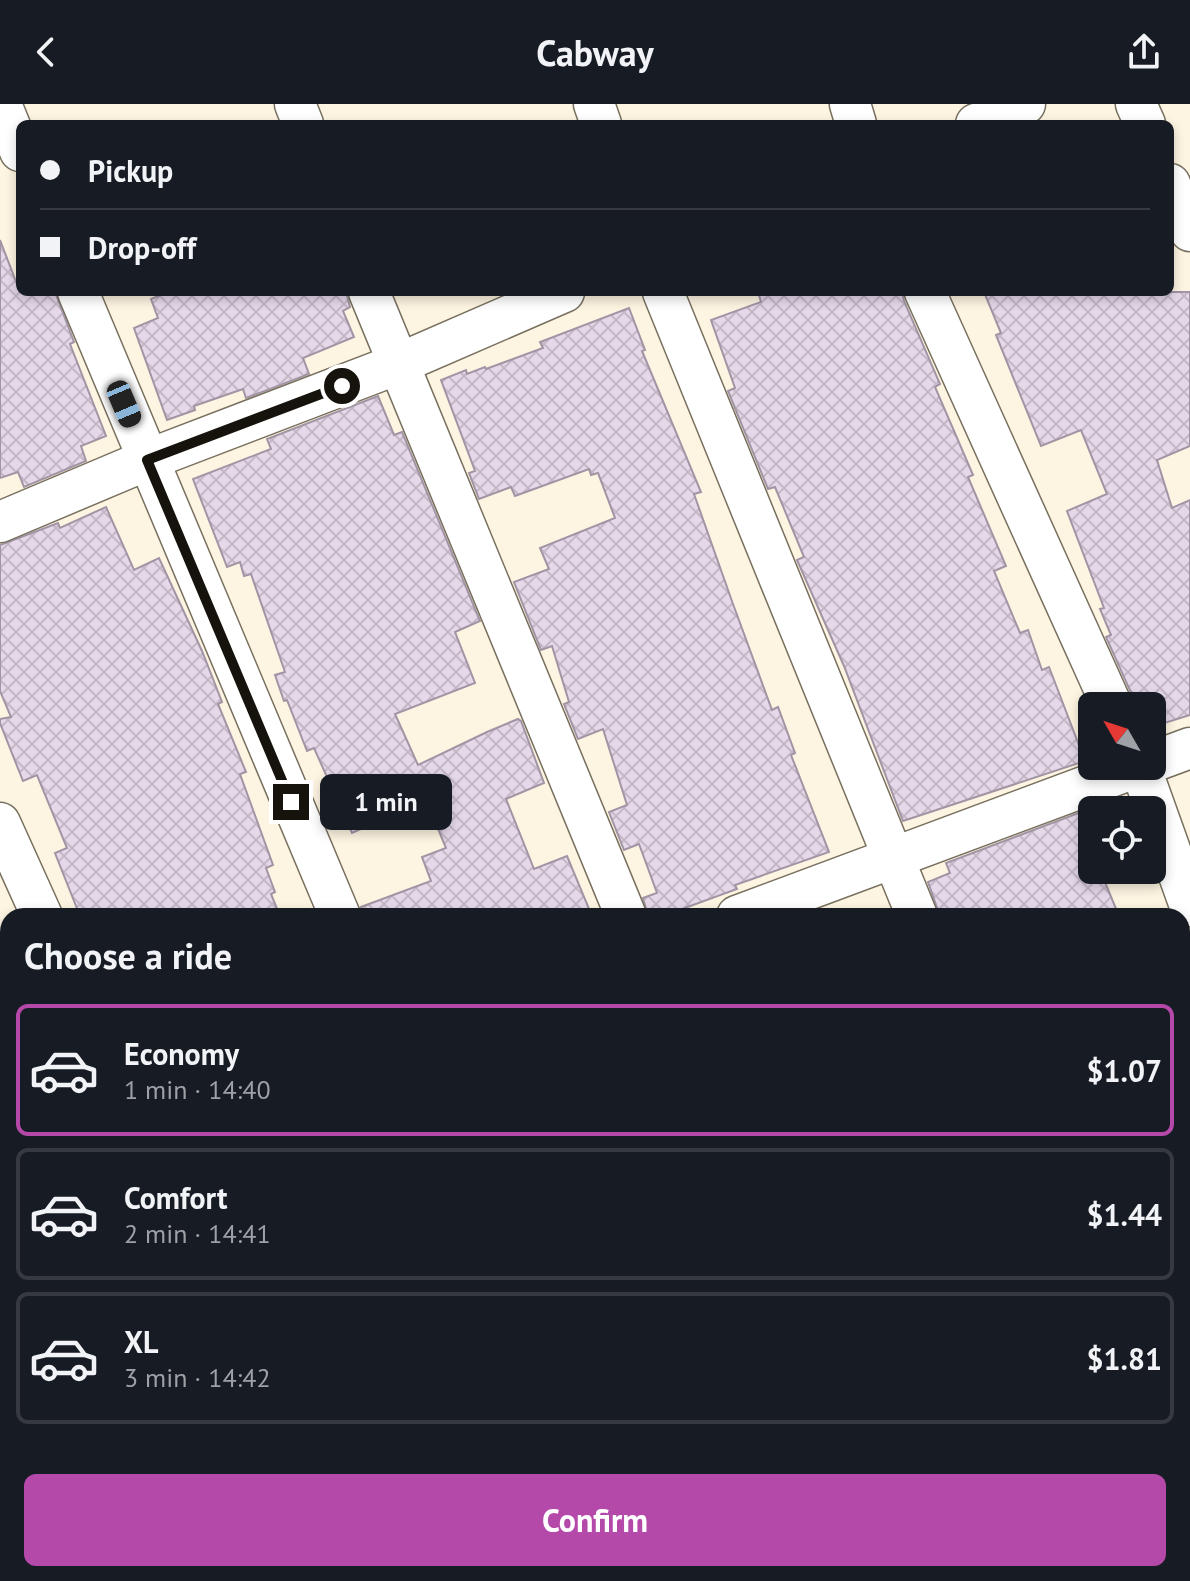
<!DOCTYPE html>
<meta charset="utf-8">
<style>
:root{--surface:#171b24;--page:#20242c;--text:#f1f3f6;--muted:#9ea1a6;--line:#363941;--accent:#b549aa}
body{margin:0;font-family:"PT Sans",sans-serif;background:var(--page);color:var(--text);height:100vh;display:flex;flex-direction:column;font-size:30px;white-space:nowrap}
*{box-sizing:border-box;margin:0}
p{font-size:26px;color:var(--muted)}
.icon{flex:none;width:44px;height:44px;fill:none;stroke:currentColor;stroke-width:2;stroke-linecap:round;stroke-linejoin:round}
.map{position:relative;flex:1;overflow:hidden}
.details{position:absolute;left:0px;top:804px;width:1190px;height:674px;display:flex;flex-direction:column;background:var(--surface);border-radius:24px 24px 0 0;box-shadow:0 4px 12px #0003}
.details>*{flex:none}
.hud{position:absolute;left:16px;top:16px;width:1158px;height:176px;border-radius:12px;box-shadow:0 4px 12px #0003;display:grid;align-content:center;height:176px;padding:0 24px;background:var(--surface)}
.needle{width:52px;rotate:309deg}
.tools{position:absolute;left:1078px;top:588px;display:grid;gap:16px}
.tools a{display:grid;place-items:center;width:88px;height:88px;border-radius:12px;background:var(--surface);box-shadow:0 4px 12px #0003;font-size:40px}
.end{position:absolute;width:36px;height:36px;margin:-18px;border:10px solid #16130c;background:#fff;box-shadow:0 0 0 4px #fff}
.from{border-radius:50%}
.bubble{position:absolute;height:56px;border-radius:12px;background:var(--surface);box-shadow:0 4px 12px #0003;font-size:26px;font-weight:800;line-height:56px;text-align:center}
.car{position:absolute;width:24px;height:48px;margin:-24px -12px;border-radius:10px;box-shadow:0 0 6px 2px #0007;background:linear-gradient(#222 24%,#8ab4d8 0 40%,#222 0 76%,#8ab4d8 0 86%,#222 0)}
.hud b{display:flex;align-items:center;gap:28px;height:76px;font-size:30px}
.hud b+b{border-top:2px solid var(--line)}
.hud i{width:20px;height:20px;background:var(--text)}
ul{padding:0;list-style:none}
li{display:flex;align-items:center;gap:24px;height:132px;margin:0 16px 12px;padding:0 8px;border:4px solid var(--line);border-radius:12px}
li div{flex:1}
li b{display:block;font-size:30px}
li em{font-style:normal;font-weight:800}
li.selected{border-color:var(--accent)}
li>.icon{width:72px;height:72px;stroke-width:1.5}
h2{padding:0 24px;font-size:36px;line-height:96px}
.cta{display:flex;gap:16px;margin-top:auto;padding:16px 24px}
.cta a{flex:1;height:92px;border-radius:12px;background:var(--accent);color:#fff;font-size:32px;font-weight:800;line-height:92px;text-align:center}
header{display:flex;justify-content:space-between;align-items:center;height:104px;padding:0 24px;background:var(--surface);font-size:36px;font-weight:800}
.map>svg:first-child{display:block}
</style>
<header><svg class="icon" aria-label="back" viewBox="0 0 24 24"><path d="M15 5l-7 7 7 7"/></svg>Cabway<svg class="icon" aria-label="share" viewBox="0 0 24 24"><path d="M12 15V3M7 8l5-5 5 5M5 13v7h14v-7"/></svg></header>
<div class="map">
<svg width="1190" height="1477" viewBox="0 0 1190 1477">
<defs>
<pattern id="building-cross-hatch" width="8" height="8" patternUnits="userSpaceOnUse" patternTransform="scale(2)"><rect width="8" height="8" fill="#e5d8e9"/><path d="M0 0l8 8M0 8l8-8" fill="none" stroke="#c4b8c7"/></pattern>
</defs>
<rect width="100%" height="100%" fill="#fdf4e1"/>
<g fill="url(#building-cross-hatch)" stroke="#a195a5" stroke-width="2">
<polygon points="0,136 20,188 55,188 74,238 70,240 106,332 81,342 86,357 24,383 18,368 0,374"/>
<polygon points="168,188 346,188 350,203 343,207 354,233 303,254 309,270 246,294 243,285 194,302 195,306 167,316 134,224 158,214 151,195"/>
<polygon points="758,188 902,188 904,197 940,280 935,283 973,371 968,373 1006,462 994,467 1020,529 1028,526 1042,566 1049,563 1085,657 903,717 844,562 797,456 804,453 775,383 768,385 728,287 735,284 711,216 761,198"/>
<polygon points="984,188 1190,188 1190,342 1157,356 1172,404 1190,396 1190,611 1152,623 1152,602 1135,602 1133,593 1106,533 1111,531 1100,505 1104,504 1067,407 1107,390 1081,326 1041,342 996,231 1001,229"/>
<polygon points="629,204 645,246 642,247 701,388 694,390 733,500 772,606 778,603 795,649 791,651 829,748 735,781 737,785 663,812 648,812 643,794 657,789 639,740 624,746 609,708 627,701 603,625 578,635 564,600 569,598 552,542 541,546 514,478 549,465 540,444 615,414 598,369 591,371 589,365 515,392 511,383 479,395 469,369 475,367 441,276 466,266 467,270 485,263 486,265 543,244 540,238"/>
<polygon points="378,292 394,331 402,328 480,517 455,528 475,579 395,610 418,661 487,628 518,615 521,617 544,679 506,695 534,765 567,752 592,812 363,812 361,803 431,777 422,753 446,744 426,696 352,729 314,644 307,647 287,596 284,597 275,571 285,568 251,470 244,472 240,458 227,463 193,375 271,345 267,335"/>
<polygon points="106,403 134,466 159,454 202,547 222,598 218,600 246,668 240,670 273,761 266,764 275,788 271,790 280,812 80,812 55,749 67,744 37,671 23,677 0,619 0,615 11,613 0,587 0,441 58,419 60,424"/>
<polygon points="1092,704 1092,766 1100,766 1119,812 940,812 928,778 950,769 946,759"/>
</g>
<g fill="none" stroke-linecap="round" stroke-linejoin="round">
<g stroke="#78705f" stroke-width="43">
<g id="minor">
<polyline points="1,0 20,47"/>
<polyline points="295,0 303,20"/>
<polyline points="594,0 601,20"/>
<polyline points="850,0 856,20"/>
<polyline points="1136,0 1145,20"/>
<polyline points="976,20 1025,0"/>
<polyline points="1170,80 1190,127"/>
<polyline points="78,188 340,812"/>
<polyline points="369,188 626,812"/>
<polyline points="663,188 917,812"/>
<polyline points="925,188 1112,602"/>
<polyline points="0,418 147,356 398,260 564,188"/>
<polyline points="1152,658 1190,644"/>
<polyline points="1140,662 1190,802"/>
<polyline points="0,719 42,812"/>
<polyline points="737,812 1140,662"/>
<polyline points="0,1122 8,1119"/>
<polyline points="1182,1262 1190,1259"/>
<polyline points="0,1411 8,1432"/>
<polyline points="22,1470 25,1477"/>
<polyline points="305,1470 308,1477"/>
<polyline points="882,1470 885,1477"/>
<polyline points="1171,1470 1173,1477"/>
<polyline points="610,1477 629,1470"/>
</g>
</g>
<use href="#minor" stroke="#fff" stroke-width="40"/>
</g>
<g fill="none" stroke-linecap="round" stroke-linejoin="round">
<polyline stroke="#16130c" stroke-width="10" points="291,698 147,356 342,282"/>
</g>
</svg>
<div class="tools">
<a><svg class="needle" viewBox="-14 -14 28 28"><path d="M0-13l5 13h-10z" fill="#e53935"/><path d="M0 13l5-13h-10z" fill="#9ea1a6"/></svg></a>
<a><svg class="icon" aria-label="locate" viewBox="0 0 24 24"><circle cx="12" cy="12" r="6"/><path d="M12 2v4M12 18v4M2 12h4M18 12h4"/></svg></a>
</div>
<i class="end from" style="left:342px;top:282px"></i>
<i class="end" style="left:291px;top:698px"></i>
<div class="bubble" style="left:320px;top:670px;width:132px">1 min</div>
<i class="car" style="left:124px;top:300px;rotate:157deg"></i>
<div class="hud">
<b><i class="from"></i>Pickup</b>
<b><i></i>Drop-off</b>
</div>
<section class="details">
<h2>Choose a ride</h2>
<ul>
<li class="selected"><svg class="icon" aria-label="car" viewBox="0 0 24 24"><path d="M5 17H2v-5l4-1 3-4h7l3 4 3 1v5h-3M9 17h6M6 11h13"/><circle cx="7" cy="17" r="2"/><circle cx="17" cy="17" r="2"/></svg><div><b>Economy</b><p>1 min · 14:40</p></div><em>$1.07</em></li>
<li><svg class="icon" aria-label="car" viewBox="0 0 24 24"><path d="M5 17H2v-5l4-1 3-4h7l3 4 3 1v5h-3M9 17h6M6 11h13"/><circle cx="7" cy="17" r="2"/><circle cx="17" cy="17" r="2"/></svg><div><b>Comfort</b><p>2 min · 14:41</p></div><em>$1.44</em></li>
<li><svg class="icon" aria-label="car" viewBox="0 0 24 24"><path d="M5 17H2v-5l4-1 3-4h7l3 4 3 1v5h-3M9 17h6M6 11h13"/><circle cx="7" cy="17" r="2"/><circle cx="17" cy="17" r="2"/></svg><div><b>XL</b><p>3 min · 14:42</p></div><em>$1.81</em></li>
</ul>
<div class="cta"><a>Confirm</a></div>
</section>
</div>
